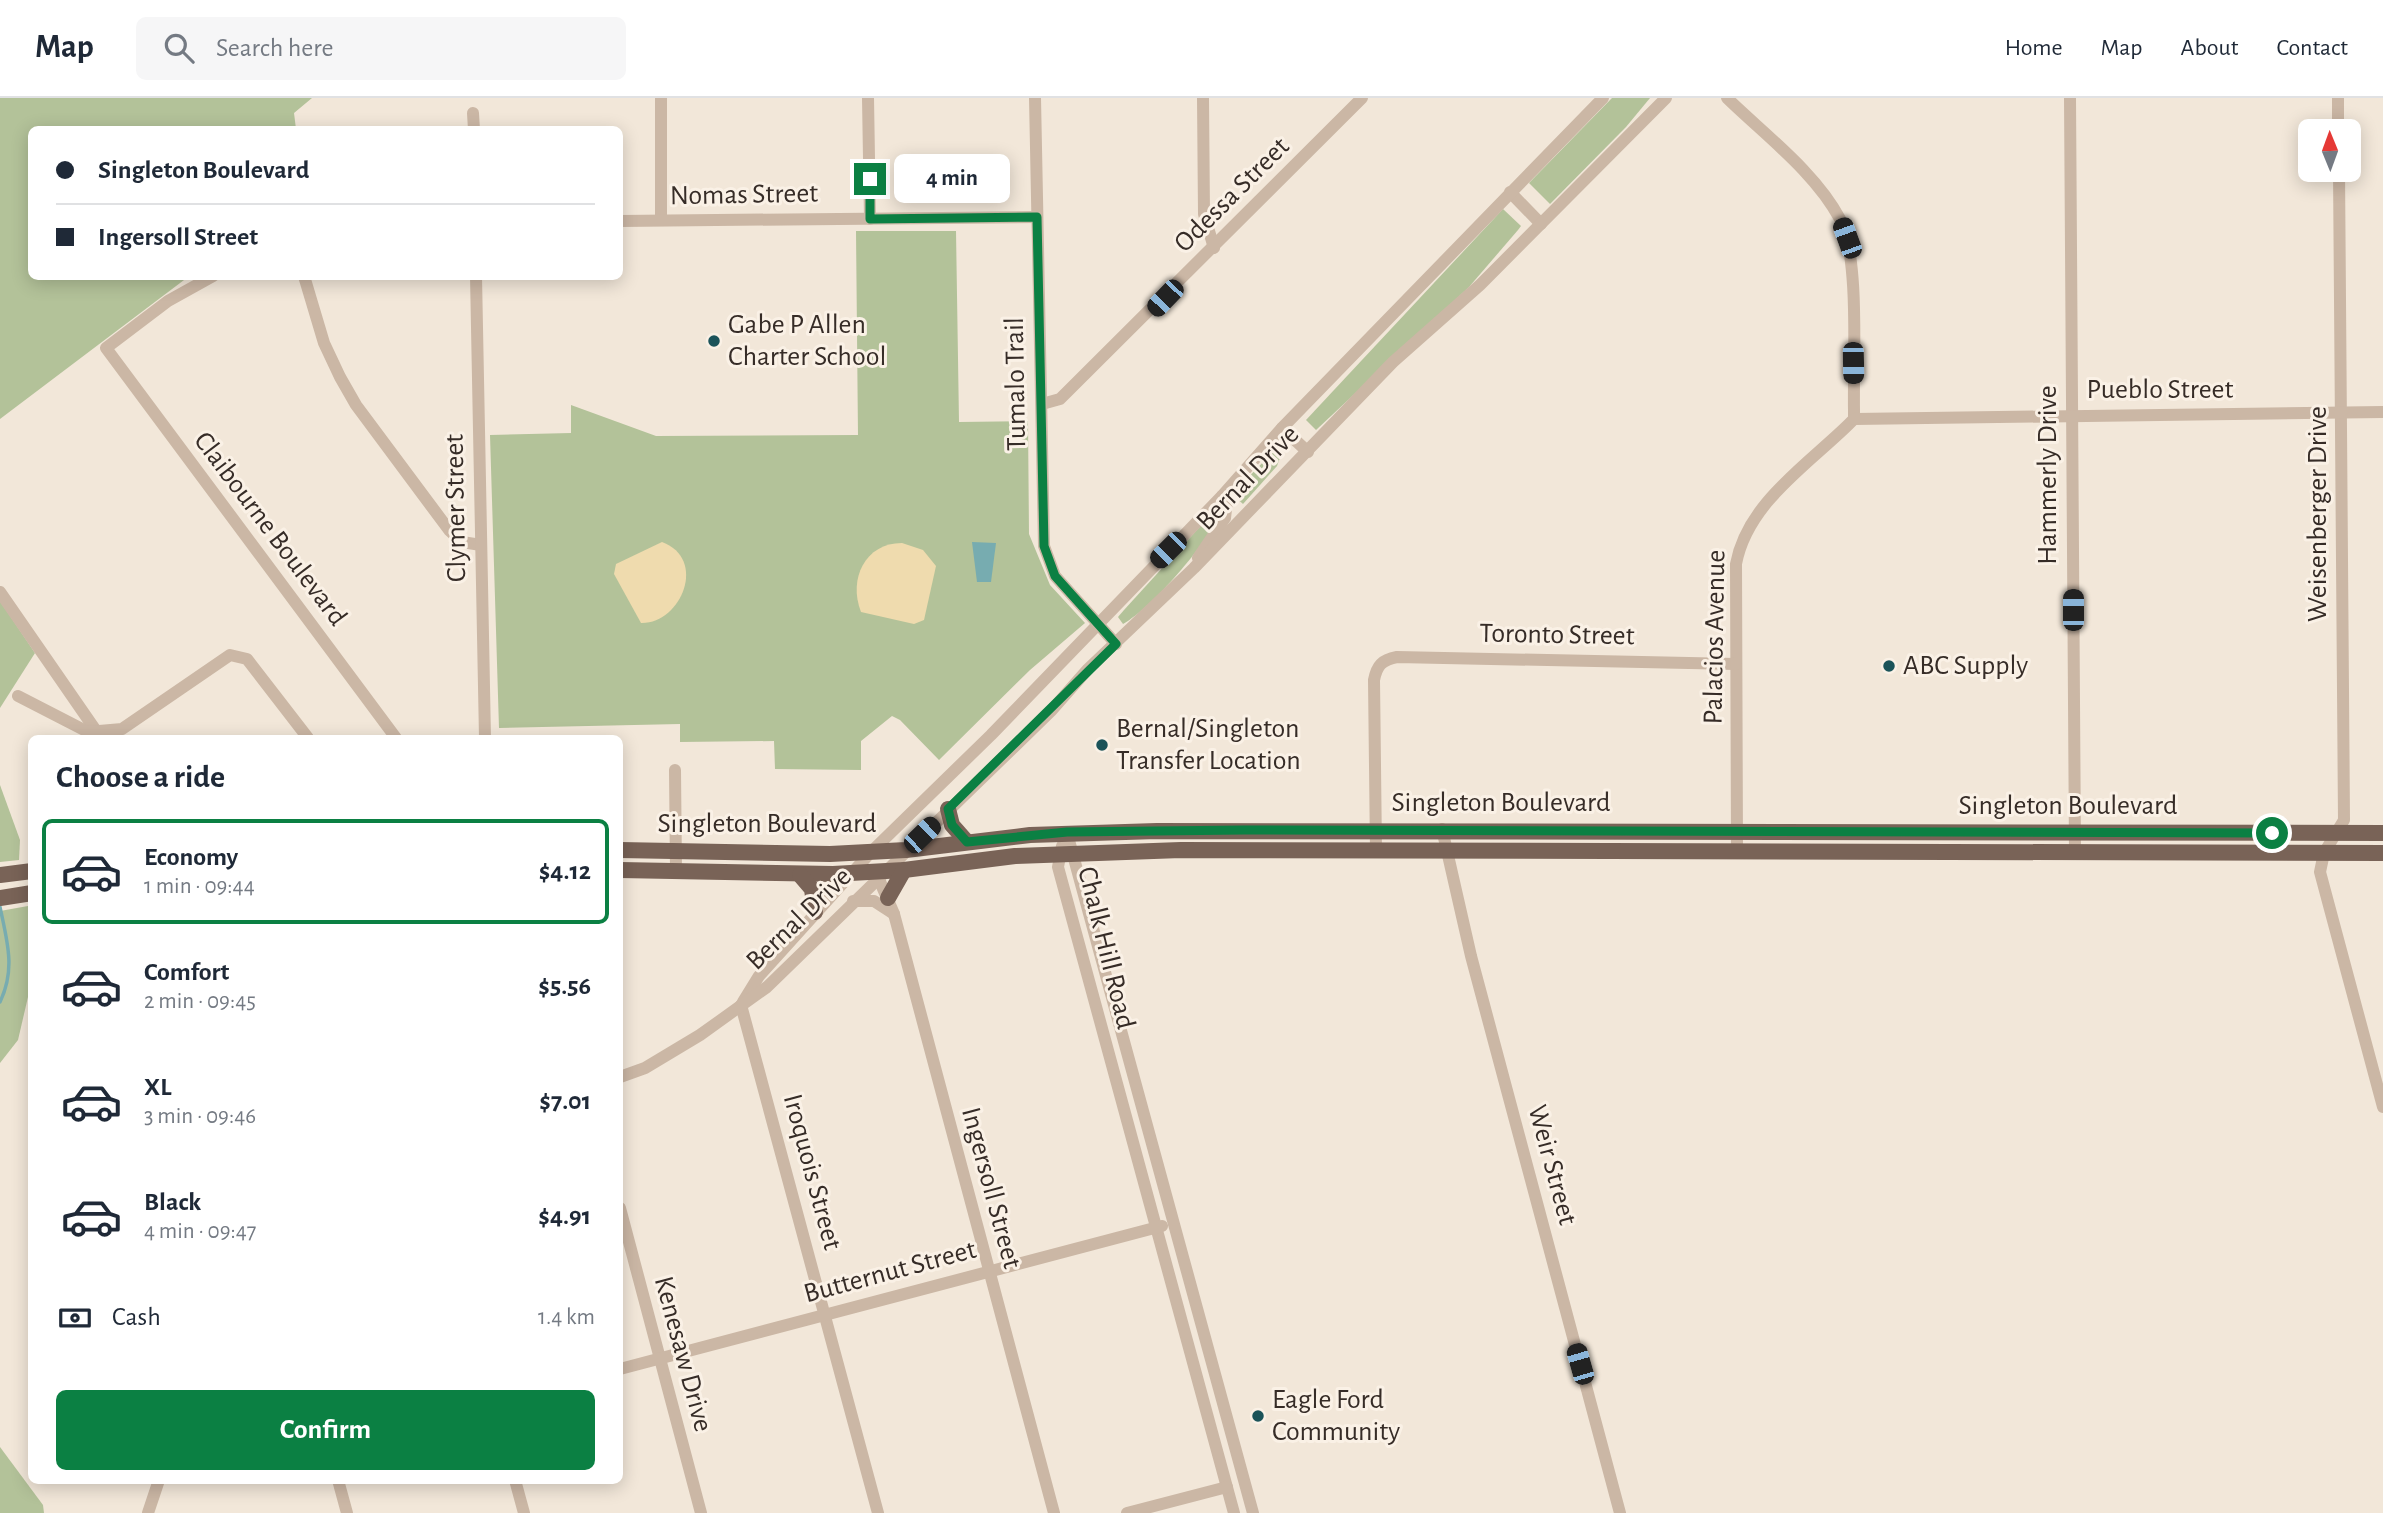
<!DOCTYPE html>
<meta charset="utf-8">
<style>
:root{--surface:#fff;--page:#f6f6f7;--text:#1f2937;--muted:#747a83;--line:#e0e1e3;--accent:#0b8043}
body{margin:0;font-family:"Alegreya Sans",sans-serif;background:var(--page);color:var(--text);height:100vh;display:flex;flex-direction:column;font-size:26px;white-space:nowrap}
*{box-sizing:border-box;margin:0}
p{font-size:23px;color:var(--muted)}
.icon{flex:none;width:38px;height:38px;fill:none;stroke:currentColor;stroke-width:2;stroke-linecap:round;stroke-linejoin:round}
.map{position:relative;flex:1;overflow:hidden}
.drawer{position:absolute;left:28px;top:637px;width:595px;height:749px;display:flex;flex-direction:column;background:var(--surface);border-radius:10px;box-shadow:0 4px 18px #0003}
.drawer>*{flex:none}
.hud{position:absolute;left:28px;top:28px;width:595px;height:154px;border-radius:10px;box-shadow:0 4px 18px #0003;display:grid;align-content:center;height:154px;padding:0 28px;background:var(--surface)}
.needle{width:46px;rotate:359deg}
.buttons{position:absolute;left:2298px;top:21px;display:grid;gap:14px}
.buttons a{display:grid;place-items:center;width:63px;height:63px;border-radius:10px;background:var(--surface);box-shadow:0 4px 18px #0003;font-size:35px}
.end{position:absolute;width:32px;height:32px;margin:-16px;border:9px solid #0b8043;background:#fff;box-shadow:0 0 0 4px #fff}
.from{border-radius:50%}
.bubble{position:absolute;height:49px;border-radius:10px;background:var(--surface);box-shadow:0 4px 18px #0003;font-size:23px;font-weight:700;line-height:49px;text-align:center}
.car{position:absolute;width:21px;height:42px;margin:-21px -10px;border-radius:9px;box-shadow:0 0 5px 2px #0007;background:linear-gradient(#222 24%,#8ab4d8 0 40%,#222 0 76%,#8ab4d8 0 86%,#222 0)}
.hud b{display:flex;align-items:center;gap:24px;height:66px;font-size:26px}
.hud b+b{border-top:2px solid var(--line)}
.hud i{width:18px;height:18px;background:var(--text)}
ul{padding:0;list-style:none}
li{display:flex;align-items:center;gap:21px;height:105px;margin:0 14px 10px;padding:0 14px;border:4px solid transparent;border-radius:10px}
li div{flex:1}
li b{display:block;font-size:26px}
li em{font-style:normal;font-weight:700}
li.on{border-color:var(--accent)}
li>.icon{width:63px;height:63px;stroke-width:1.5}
h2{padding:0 28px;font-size:32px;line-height:84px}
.pay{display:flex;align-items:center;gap:18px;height:77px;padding:0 28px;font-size:26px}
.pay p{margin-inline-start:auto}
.action{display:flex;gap:14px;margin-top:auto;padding:14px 28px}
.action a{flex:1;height:80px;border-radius:10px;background:var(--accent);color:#fff;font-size:28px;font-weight:700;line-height:80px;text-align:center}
header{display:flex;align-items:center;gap:42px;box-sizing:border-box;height:98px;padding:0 35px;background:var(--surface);border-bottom:2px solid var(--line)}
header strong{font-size:33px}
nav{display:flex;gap:38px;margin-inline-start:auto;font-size:24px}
.search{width:490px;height:63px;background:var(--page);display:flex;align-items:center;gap:18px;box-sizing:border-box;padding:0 24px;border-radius:10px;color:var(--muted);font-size:26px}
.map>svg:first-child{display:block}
</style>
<header>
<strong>Map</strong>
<div class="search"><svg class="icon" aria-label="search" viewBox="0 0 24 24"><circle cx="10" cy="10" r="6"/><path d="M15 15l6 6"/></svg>Search here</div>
<nav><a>Home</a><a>Map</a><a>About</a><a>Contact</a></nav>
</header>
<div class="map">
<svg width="2383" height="1415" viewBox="0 0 2383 1415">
<rect width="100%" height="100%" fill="#f2e7d9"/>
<g fill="#b3c299">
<polygon points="0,0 312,0 294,15 296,31 32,32 32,178 188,179 0,321"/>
<polygon points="1612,0 1650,0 1626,29 1550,106 1529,85"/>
<polygon points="1503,111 1521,128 1518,132 1469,189 1316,332 1306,322"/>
<polygon points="856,133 956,133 959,324 1028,323 1029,436 1050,487 1085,525 1030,572 939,662 900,622 892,618 861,643 861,672 775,671 774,643 680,644 680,626 499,630 490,337 571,335 571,307 656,338 858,337"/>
<polygon points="1276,351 1281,357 1277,368 1243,406 1232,396"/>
<path d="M1217,410L1222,415C1205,447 1154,508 1123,526L1118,519L1124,512Z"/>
<polygon points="0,503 35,555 0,610"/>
<polygon points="0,687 20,742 19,762 0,764"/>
<polygon points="28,808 31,886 18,942 0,965 0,813"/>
<polygon points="0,1349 43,1407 44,1415 0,1415"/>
</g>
<g fill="#efdbae">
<path d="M662,444C708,461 681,526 641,525L614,476L616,466Z"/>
<path d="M902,445L923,452L936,468L924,522L914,526L861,514C848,481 865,445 902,445Z"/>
</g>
<polygon fill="#77acb0" points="972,444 996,445 991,484 977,484"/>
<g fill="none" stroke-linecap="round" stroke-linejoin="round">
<path stroke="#77acb0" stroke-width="3.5" d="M0,809C7,843 16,871 0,904"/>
<g stroke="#cbb7a5" stroke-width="12">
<polyline points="661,0 661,122"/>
<polyline points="868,0 870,121"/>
<polyline points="1035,0 1044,448 1055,478 1116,546"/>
<polyline points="1203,0 1204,116 1214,150"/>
<path d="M1727,0C1765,37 1815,74 1840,121C1860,159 1853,265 1854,312V321L1848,327C1806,368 1747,406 1736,466L1737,752"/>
<polyline points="2070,0 2075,754"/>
<polyline points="2338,0 2338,33"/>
<polyline points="473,15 474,32"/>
<polyline points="2339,72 2344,722 2324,755 2320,774 2383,1009"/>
<polyline points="1510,94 1541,126"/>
<polyline points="620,123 1037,119"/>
<polyline points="213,178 168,203 106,250 396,640"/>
<polyline points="304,178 324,245 340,279 356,307 449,432 462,444 481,447"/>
<polyline points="476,178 485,640"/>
<polyline points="1042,306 1060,301 1362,0"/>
<polyline points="1854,321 2383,314"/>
<polyline points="1282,330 1308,354"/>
<polyline points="1198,460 1225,420 1227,403 1222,398"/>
<polyline points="0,494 101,640"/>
<polyline points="18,598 88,634 122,631 230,557 247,561 308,640"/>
<polyline points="675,672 676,773"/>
<polyline points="1442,731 1471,858 1620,1415"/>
<polyline points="1067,735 1253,1415"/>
<polyline points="1062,748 1058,769 1234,1415"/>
<path d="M1376,753L1374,582C1377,567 1382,562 1397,559L1736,566"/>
<polyline points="878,779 894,816 1054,1415"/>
<polyline points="853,803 874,803 894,816"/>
<polyline points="743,904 759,878 871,754 991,637 1222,398 1282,330 1603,0"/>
<polyline points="741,907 878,1415"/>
<polyline points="620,979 645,970 700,937 767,889 1051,613 1088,571 1194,470 1393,264 1480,187 1666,0"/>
<polyline points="620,1110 701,1415"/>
<polyline points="620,1271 1162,1128"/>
<polyline points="338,1382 347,1415"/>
<polyline points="515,1382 524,1415"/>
<polyline points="148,1415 159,1382"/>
<polyline points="1127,1415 1227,1389"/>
</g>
<g stroke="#796357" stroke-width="16">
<polyline points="948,711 952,727 967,744"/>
<polyline points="620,752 830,756 906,752 1030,737 1157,733 2383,735"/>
<polyline points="620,772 833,776 904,772 1015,758 1181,752 2383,755"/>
<polyline points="0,777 32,773"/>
<polyline points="800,777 812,791 815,814"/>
<polyline points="0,800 32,795"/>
<polyline points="888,800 904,772"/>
</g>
</g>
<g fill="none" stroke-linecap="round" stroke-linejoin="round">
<polyline stroke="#0b8043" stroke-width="9" points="870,81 870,121 1037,119 1044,448 1055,478 1116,546 948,711 952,727 967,744 1067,734 1244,732 2272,735"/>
</g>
<g fill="#1b5359" stroke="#faf1e6" stroke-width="2.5">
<circle cx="714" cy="243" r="7"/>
<circle cx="1889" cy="568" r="7"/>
<circle cx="1102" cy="647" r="7"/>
<circle cx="1258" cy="1318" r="7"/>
</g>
<g text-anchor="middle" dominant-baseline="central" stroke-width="6" stroke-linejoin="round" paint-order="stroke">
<g font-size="28" fill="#362c27" stroke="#faf1e6">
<text transform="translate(744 97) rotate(-1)">Nomas Street</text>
<text transform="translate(1232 97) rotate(-45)">Odessa Street</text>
<text transform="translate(1016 286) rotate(-91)">Tumalo Trail</text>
<text x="2160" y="292">Pueblo Street</text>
<text transform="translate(2048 377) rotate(-90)">Hammerly Drive</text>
<text transform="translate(1248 380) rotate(-46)">Bernal Drive</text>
<text transform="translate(456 410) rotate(-91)">Clymer Street</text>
<text transform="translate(2318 416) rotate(-90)">Weisenberger Drive</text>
<text transform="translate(270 431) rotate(53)">Claibourne Boulevard</text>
<text transform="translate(1557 537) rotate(1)">Toronto Street</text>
<text transform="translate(1715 539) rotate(-89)">Palacios Avenue</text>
<text x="1501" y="705">Singleton Boulevard</text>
<text x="2068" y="708">Singleton Boulevard</text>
<text x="767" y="726">Singleton Boulevard</text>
<text transform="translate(799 821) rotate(-44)">Bernal Drive</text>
<text transform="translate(1106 850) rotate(76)">Chalk Hill Road</text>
<text transform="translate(1552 1067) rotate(75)">Weir Street</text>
<text transform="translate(812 1074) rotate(75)">Iroquois Street</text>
<text transform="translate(991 1090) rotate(75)">Ingersoll Street</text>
<text transform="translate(890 1174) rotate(-15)">Butternut Street</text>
<text transform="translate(683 1256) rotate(75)">Kenesaw Drive</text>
</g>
<g font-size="28" fill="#362c27" stroke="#faf1e6" text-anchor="start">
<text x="728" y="227">Gabe P Allen<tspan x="728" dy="32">Charter School</tspan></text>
<text x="1903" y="568">ABC Supply</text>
<text x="1116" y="631">Bernal/Singleton<tspan x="1116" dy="32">Transfer Location</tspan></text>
<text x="1272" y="1302">Eagle Ford<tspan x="1272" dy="32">Community</tspan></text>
</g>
</g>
</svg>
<div class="buttons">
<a><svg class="needle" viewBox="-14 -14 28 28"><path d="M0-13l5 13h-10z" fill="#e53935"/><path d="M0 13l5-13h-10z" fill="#747a83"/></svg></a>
</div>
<i class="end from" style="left:2272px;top:735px"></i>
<i class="end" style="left:870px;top:81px"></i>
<div class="bubble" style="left:894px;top:56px;width:116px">4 min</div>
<i class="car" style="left:1847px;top:140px;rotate:340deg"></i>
<i class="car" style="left:1165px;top:200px;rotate:224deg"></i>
<i class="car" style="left:1853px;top:265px;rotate:179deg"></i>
<i class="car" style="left:1168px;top:452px;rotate:225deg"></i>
<i class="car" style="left:2073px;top:512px;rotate:0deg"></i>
<i class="car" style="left:922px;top:737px;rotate:46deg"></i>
<i class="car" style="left:1580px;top:1266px;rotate:344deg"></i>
<div class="hud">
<b><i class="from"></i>Singleton Boulevard</b>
<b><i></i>Ingersoll Street</b>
</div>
<section class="drawer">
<h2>Choose a ride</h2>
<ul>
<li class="on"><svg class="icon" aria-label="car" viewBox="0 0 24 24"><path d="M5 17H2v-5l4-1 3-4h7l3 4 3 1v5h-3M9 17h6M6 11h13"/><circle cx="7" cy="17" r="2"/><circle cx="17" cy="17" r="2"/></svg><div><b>Economy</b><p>1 min · 09:44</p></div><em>$4.12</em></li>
<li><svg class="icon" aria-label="car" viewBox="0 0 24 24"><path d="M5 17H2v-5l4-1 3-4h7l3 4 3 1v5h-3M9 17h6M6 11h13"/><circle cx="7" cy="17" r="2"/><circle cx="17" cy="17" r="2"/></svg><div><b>Comfort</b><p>2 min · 09:45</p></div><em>$5.56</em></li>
<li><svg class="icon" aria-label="car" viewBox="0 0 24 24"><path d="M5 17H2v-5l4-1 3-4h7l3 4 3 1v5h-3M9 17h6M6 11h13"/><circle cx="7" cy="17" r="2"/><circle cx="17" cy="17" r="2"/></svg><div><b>XL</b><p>3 min · 09:46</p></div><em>$7.01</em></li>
<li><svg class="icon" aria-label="car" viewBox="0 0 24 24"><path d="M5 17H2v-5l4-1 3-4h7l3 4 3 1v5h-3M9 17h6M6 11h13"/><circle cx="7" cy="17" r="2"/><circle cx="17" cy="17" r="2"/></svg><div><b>Black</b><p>4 min · 09:47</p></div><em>$4.91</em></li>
</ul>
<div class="pay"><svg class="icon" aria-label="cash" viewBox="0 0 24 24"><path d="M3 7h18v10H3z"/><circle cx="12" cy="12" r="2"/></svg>Cash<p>1.4 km</p></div>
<div class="action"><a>Confirm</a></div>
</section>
</div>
